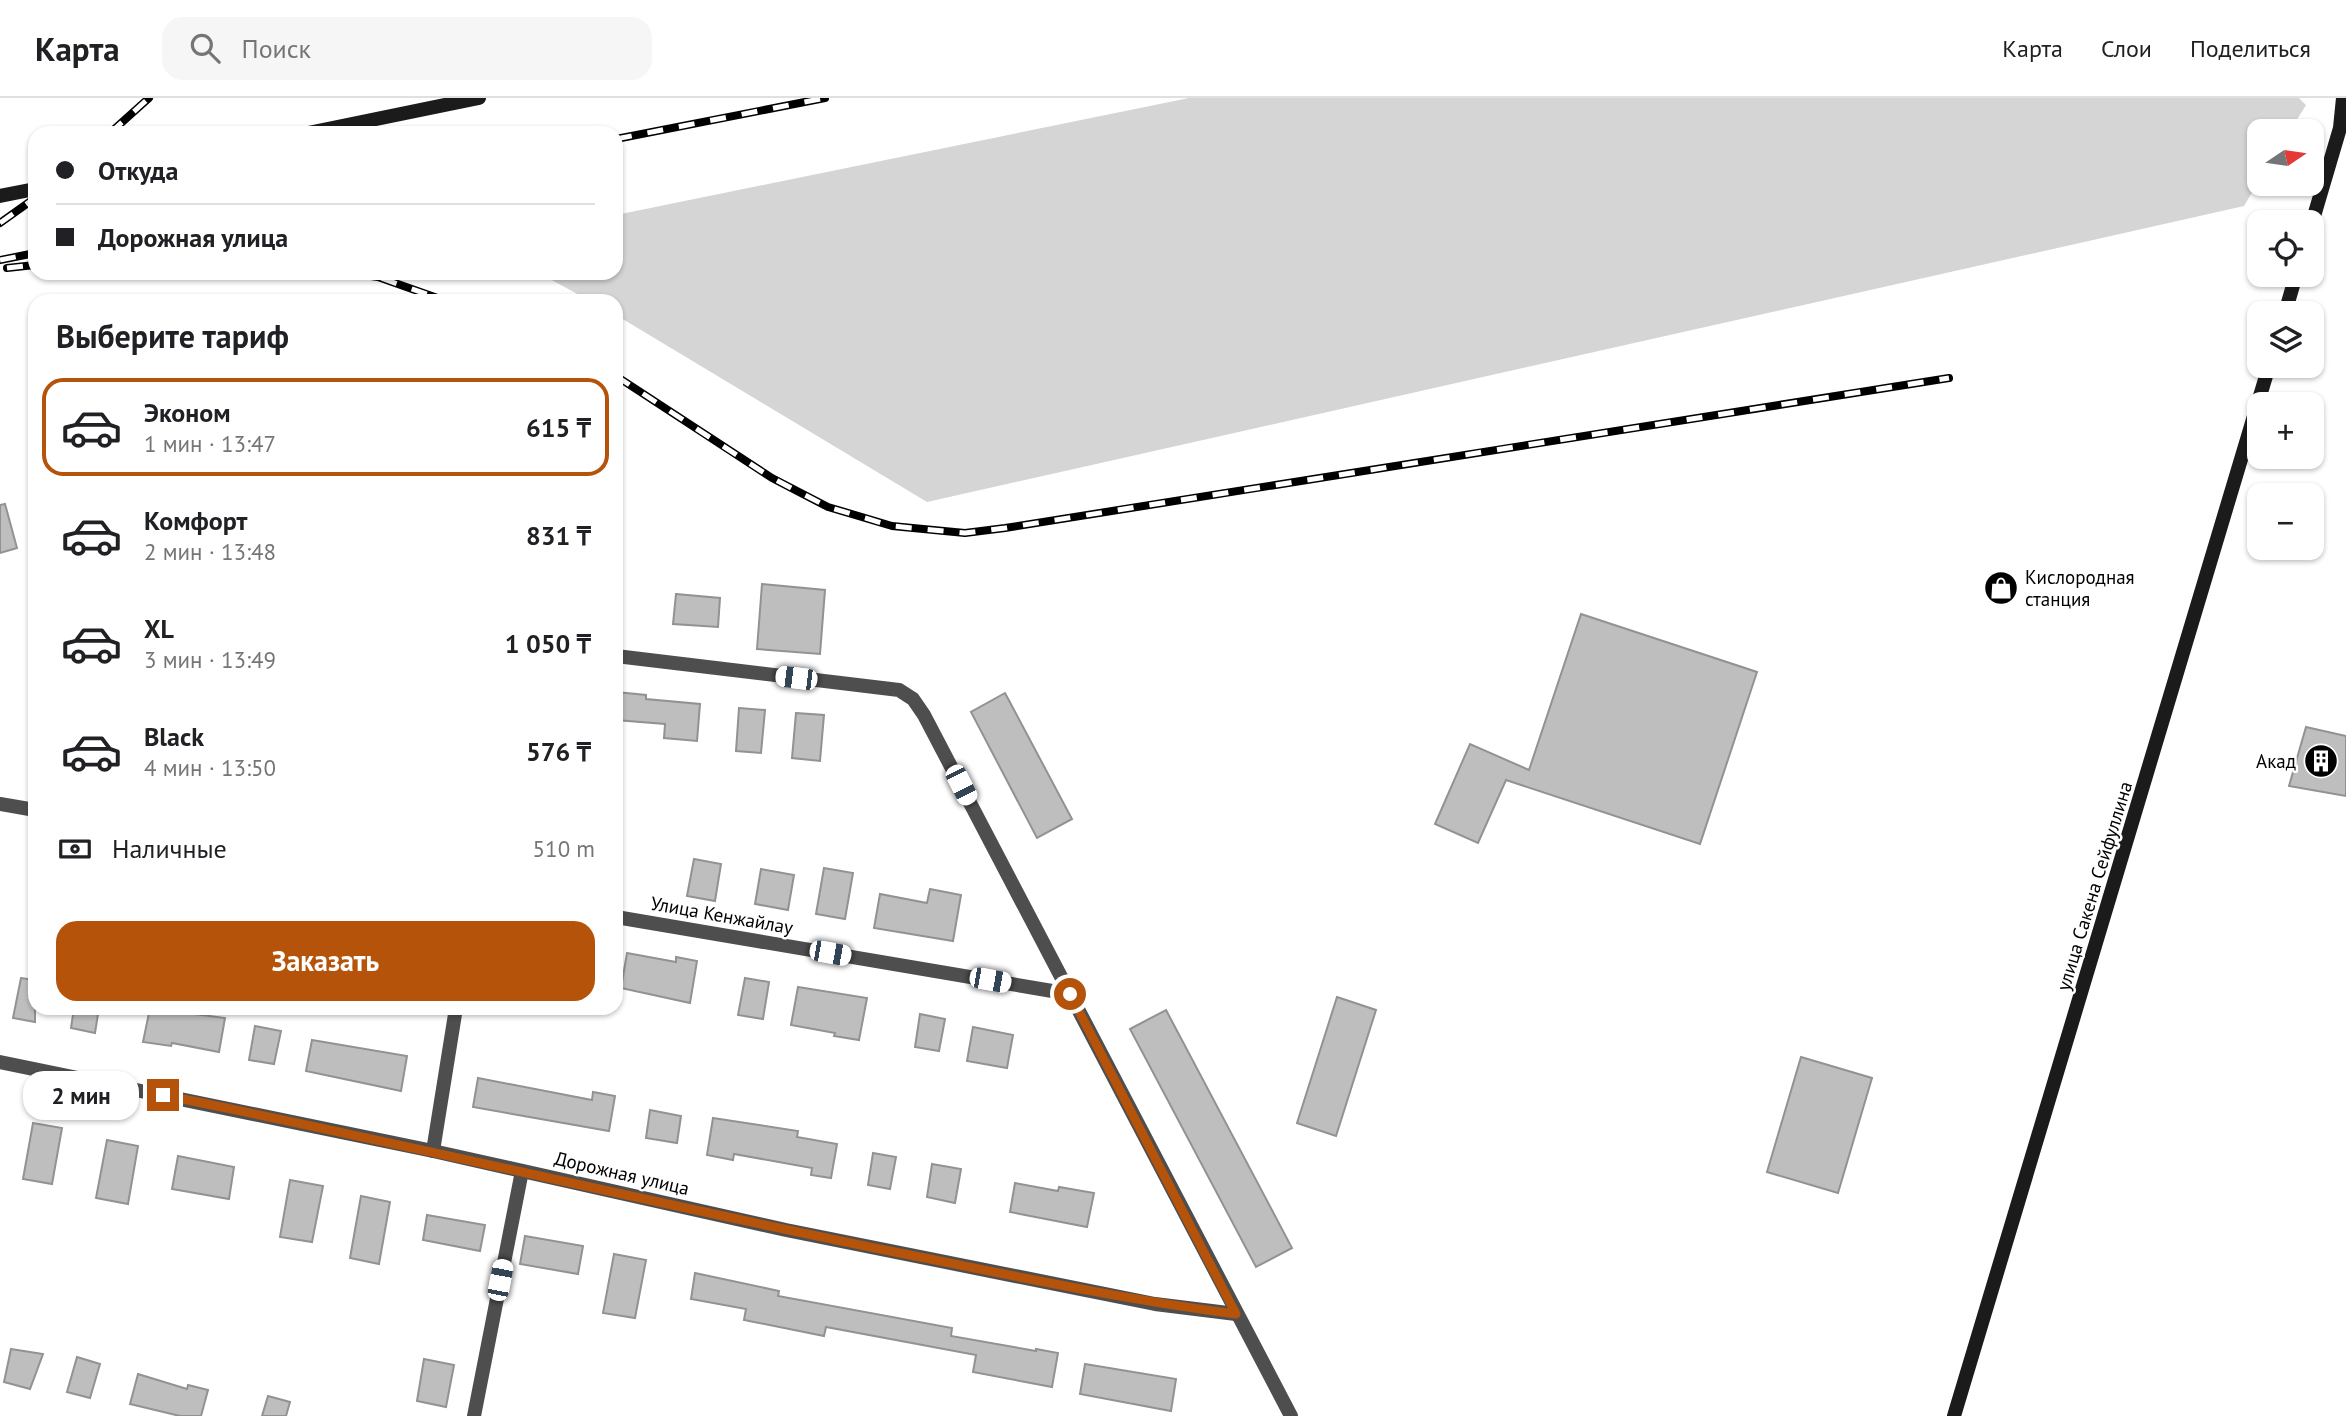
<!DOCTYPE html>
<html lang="ru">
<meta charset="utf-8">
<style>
:root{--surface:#fff;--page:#f6f6f6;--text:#202124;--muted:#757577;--line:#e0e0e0;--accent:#b45309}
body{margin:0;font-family:"PT Sans",sans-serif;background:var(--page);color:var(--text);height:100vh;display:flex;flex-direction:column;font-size:26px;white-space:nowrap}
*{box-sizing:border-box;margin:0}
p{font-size:23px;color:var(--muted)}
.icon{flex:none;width:38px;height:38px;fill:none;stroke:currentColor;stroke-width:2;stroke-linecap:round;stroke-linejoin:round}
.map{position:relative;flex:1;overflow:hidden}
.side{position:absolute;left:28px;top:196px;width:595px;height:721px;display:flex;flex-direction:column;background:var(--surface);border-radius:21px;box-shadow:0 2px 5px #0004}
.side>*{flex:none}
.hud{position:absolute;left:28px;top:28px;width:595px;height:154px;border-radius:21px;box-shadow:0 2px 5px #0004;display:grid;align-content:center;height:154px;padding:0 28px;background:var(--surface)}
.needle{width:46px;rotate:77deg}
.controls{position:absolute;left:2247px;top:21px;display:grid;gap:14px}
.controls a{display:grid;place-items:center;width:77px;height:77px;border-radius:14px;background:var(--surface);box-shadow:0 2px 5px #0004;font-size:35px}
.end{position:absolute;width:32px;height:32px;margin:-16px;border:9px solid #b45309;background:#fff;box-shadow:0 0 0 4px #fff}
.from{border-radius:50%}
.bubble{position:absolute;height:49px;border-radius:21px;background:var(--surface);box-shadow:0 2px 5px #0004;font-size:23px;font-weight:700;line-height:49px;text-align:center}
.car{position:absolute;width:21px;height:42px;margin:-21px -10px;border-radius:9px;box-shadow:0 0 5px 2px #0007;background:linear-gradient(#fff 24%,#345 0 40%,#fff 0 76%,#345 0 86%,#fff 0)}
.hud b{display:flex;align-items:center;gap:24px;height:66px;font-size:26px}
.hud b+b{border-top:2px solid var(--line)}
.hud i{width:18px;height:18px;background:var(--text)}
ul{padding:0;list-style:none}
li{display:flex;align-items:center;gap:21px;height:98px;margin:0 14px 10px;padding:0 14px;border:4px solid transparent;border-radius:21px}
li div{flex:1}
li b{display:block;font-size:26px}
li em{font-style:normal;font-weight:700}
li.current{border-color:var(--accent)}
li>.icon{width:63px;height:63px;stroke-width:1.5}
h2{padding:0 28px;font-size:32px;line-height:84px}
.pay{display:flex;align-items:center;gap:18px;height:77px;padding:0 28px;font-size:26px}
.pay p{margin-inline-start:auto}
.primary-button{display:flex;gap:14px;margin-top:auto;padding:14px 28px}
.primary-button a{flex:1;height:80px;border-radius:21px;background:var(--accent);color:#fff;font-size:28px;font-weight:700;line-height:80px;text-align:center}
header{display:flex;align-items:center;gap:42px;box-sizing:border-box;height:98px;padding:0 35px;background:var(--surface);border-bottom:2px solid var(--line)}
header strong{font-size:33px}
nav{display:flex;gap:38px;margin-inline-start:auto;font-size:24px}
.search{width:490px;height:63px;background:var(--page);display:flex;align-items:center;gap:18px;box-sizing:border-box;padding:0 24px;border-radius:21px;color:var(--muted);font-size:26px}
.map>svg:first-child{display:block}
</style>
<header>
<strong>Карта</strong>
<div class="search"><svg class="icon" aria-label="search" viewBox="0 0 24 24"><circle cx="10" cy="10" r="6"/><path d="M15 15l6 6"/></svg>Поиск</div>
<nav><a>Карта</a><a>Слои</a><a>Поделиться</a></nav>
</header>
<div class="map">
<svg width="2346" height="1318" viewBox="0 0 2346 1318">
<rect width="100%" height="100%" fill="#fff"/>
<polygon fill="#d5d5d5" points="1189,0 2299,0 2306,7 2290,33 2259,33 2259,83 2244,108 927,404 616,217 616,203 590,203 539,175 616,175 616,117"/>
<g fill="#bebebe" stroke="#929292" stroke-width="2">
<polygon points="5,406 17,450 0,455 0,407"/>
<polygon points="762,486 825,492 820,556 757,551"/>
<polygon points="676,496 720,500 718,529 673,526"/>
<polygon points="1581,516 1757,574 1700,746 1506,682 1478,745 1435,726 1470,646 1529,672"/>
<polygon points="616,594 646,597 646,601 700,606 697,643 664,640 665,626 616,622"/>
<polygon points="1005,595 1072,721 1037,740 971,614"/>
<polygon points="739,610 765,612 761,655 736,653"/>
<polygon points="796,615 824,617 820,663 792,660"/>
<polygon points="2306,629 2346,638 2346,698 2289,688"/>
<polygon points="694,761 721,766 715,803 687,798"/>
<polygon points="824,770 853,775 845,821 816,816"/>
<polygon points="761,771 794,777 788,812 755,806"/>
<polygon points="930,791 961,797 953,843 874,830 880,796 927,805"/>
<polygon points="627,855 676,864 676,859 697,863 690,905 621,890"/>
<polygon points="21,880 35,882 35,924 13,920"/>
<polygon points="745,880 769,884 763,921 738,917"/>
<polygon points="798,889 867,900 859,942 834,938 835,935 791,927"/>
<polygon points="1337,899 1376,912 1336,1038 1297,1025"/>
<polygon points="74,910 99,910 95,935 71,930"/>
<polygon points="150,910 225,920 219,954 172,945 171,948 143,944"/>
<polygon points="1166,912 1292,1150 1256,1169 1130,931"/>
<polygon points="920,916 945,921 939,953 915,949"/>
<polygon points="255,928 281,933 274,966 249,962"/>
<polygon points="973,929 1013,937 1007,970 967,963"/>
<polygon points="312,942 407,958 401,993 306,973"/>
<polygon points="1801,959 1872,980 1838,1095 1767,1074"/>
<polygon points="478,980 592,1002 593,994 615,998 609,1033 473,1009"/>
<polygon points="650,1012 681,1018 677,1045 646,1040"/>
<polygon points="713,1020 798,1033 797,1039 837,1046 831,1080 811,1077 812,1070 734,1056 733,1062 707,1057"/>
<polygon points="33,1025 62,1030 52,1086 23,1081"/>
<polygon points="107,1042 138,1048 128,1106 96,1100"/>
<polygon points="873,1055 896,1059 890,1091 868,1087"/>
<polygon points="178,1058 234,1069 229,1101 172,1091"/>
<polygon points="932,1066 961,1071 955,1105 927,1099"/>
<polygon points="290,1082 323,1088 312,1144 280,1139"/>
<polygon points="1015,1085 1058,1093 1059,1089 1094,1095 1087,1129 1010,1114"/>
<polygon points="361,1098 390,1104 379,1166 350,1160"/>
<polygon points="427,1117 485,1127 480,1153 423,1142"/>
<polygon points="525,1138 583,1148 578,1176 520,1166"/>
<polygon points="614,1156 646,1162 635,1220 603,1215"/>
<polygon points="695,1175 779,1193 778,1198 952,1230 951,1238 1036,1253 1036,1251 1058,1255 1052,1289 973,1274 976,1257 826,1229 824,1238 744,1222 746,1211 691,1201"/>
<polygon points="11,1251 43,1256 30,1291 4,1284"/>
<polygon points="77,1259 100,1266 90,1300 67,1294"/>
<polygon points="424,1261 454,1267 446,1309 417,1303"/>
<polygon points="1085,1266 1176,1281 1171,1313 1080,1296"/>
<polygon points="138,1276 187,1291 188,1287 208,1292 201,1318 180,1318 130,1306"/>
<polygon points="268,1298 290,1304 286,1318 262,1318"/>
</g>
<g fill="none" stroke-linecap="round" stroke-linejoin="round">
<g stroke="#4e4e4e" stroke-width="14">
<polyline points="616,558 899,592 913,601 924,617 1291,1318"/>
<polyline points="0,706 35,712"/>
<polyline points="616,819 1070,896"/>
<polyline points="0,964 433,1053 786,1132 1155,1206 1236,1216"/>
<polyline points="433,1053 456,910"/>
<polyline points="474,1318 522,1073"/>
</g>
<g stroke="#1b1b1b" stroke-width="14">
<polyline points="308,35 479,0"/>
<polyline points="0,98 35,91"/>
<polyline points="2312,125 2340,30 2343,0"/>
<polyline points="2285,215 2296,177"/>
<polyline points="1954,1318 2269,268"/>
</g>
<g stroke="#000" stroke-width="8">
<g id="rail">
<polyline points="110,35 149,0"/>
<polyline points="616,41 825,0"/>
<polyline points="0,125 35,100"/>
<polyline points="0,162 35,155"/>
<polyline points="7,170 35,167"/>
<polyline points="350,175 378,179 446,203"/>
<polyline points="616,278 772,380 828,409 892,428 965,435 1005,430 1949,280"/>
</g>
</g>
<use href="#rail" stroke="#fff" stroke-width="5" stroke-dasharray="16" stroke-linecap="butt"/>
</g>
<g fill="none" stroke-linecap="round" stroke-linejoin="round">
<path stroke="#b45309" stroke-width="9" d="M163,997C406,1046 647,1104 890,1153C1005,1176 1120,1201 1236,1216L1070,896"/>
</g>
<defs>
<g id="shop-disc" transform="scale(1.75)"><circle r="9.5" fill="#000" stroke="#fff"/><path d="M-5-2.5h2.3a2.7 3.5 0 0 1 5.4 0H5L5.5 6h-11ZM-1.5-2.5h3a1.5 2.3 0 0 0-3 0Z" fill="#fff"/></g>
<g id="building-disc" transform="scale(1.75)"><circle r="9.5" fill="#000" stroke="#fff"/><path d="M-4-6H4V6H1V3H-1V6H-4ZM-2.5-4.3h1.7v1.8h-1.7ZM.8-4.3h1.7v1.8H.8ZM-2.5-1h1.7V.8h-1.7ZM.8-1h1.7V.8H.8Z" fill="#fff"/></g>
</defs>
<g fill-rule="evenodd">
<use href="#shop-disc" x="2001" y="490"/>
<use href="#building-disc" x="2321" y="663"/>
</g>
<g text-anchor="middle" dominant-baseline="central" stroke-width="5" stroke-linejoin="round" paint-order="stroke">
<g font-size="19" fill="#000" stroke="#fff" text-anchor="start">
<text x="2025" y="479">Кислородная<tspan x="2025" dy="22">станция</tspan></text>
<text x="2296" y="663" text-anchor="end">Акад</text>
</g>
<g font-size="19" fill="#000" stroke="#fff">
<text transform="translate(2094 788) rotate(-73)">улица Сакена Сейфуллина</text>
<text transform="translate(722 817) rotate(10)">Улица Кенжайлау</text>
<text transform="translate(622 1075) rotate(13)">Дорожная улица</text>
</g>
</g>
</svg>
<div class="controls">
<a><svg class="needle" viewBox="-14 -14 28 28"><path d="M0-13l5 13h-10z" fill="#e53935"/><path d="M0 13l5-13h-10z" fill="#757577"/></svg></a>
<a><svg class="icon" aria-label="locate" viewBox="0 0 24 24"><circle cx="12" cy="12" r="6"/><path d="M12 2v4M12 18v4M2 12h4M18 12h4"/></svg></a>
<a><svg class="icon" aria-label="layers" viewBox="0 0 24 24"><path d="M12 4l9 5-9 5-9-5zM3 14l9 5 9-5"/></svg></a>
<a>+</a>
<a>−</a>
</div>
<i class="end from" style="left:1070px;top:896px"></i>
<i class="end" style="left:163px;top:997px"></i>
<div class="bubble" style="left:23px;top:973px;width:116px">2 мин</div>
<i class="car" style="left:796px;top:580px;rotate:277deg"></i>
<i class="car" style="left:961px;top:687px;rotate:153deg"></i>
<i class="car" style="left:830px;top:855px;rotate:100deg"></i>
<i class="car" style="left:990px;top:882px;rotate:100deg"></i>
<i class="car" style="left:500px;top:1182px;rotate:11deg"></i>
<div class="hud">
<b><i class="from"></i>Откуда</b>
<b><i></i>Дорожная улица</b>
</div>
<section class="side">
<h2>Выберите тариф</h2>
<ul>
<li class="current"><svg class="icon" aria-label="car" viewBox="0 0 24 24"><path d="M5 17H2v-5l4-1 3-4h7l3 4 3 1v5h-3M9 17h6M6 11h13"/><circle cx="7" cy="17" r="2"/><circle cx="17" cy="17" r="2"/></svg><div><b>Эконом</b><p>1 мин · 13:47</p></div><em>615 ₸</em></li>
<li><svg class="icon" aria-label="car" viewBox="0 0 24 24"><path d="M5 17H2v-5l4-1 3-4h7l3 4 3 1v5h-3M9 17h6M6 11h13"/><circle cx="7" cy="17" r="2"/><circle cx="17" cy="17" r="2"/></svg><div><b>Комфорт</b><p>2 мин · 13:48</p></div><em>831 ₸</em></li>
<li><svg class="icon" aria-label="car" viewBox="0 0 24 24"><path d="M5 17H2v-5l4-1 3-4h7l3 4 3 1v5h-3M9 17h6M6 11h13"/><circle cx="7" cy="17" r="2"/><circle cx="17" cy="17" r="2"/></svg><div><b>XL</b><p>3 мин · 13:49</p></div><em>1 050 ₸</em></li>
<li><svg class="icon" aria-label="car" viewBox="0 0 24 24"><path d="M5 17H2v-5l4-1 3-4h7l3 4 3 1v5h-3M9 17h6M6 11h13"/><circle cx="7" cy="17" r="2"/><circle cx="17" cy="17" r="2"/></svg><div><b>Black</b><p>4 мин · 13:50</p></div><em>576 ₸</em></li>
</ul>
<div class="pay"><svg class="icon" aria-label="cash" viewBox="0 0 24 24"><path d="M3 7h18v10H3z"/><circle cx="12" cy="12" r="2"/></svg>Наличные<p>510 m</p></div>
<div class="primary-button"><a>Заказать</a></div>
</section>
</div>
